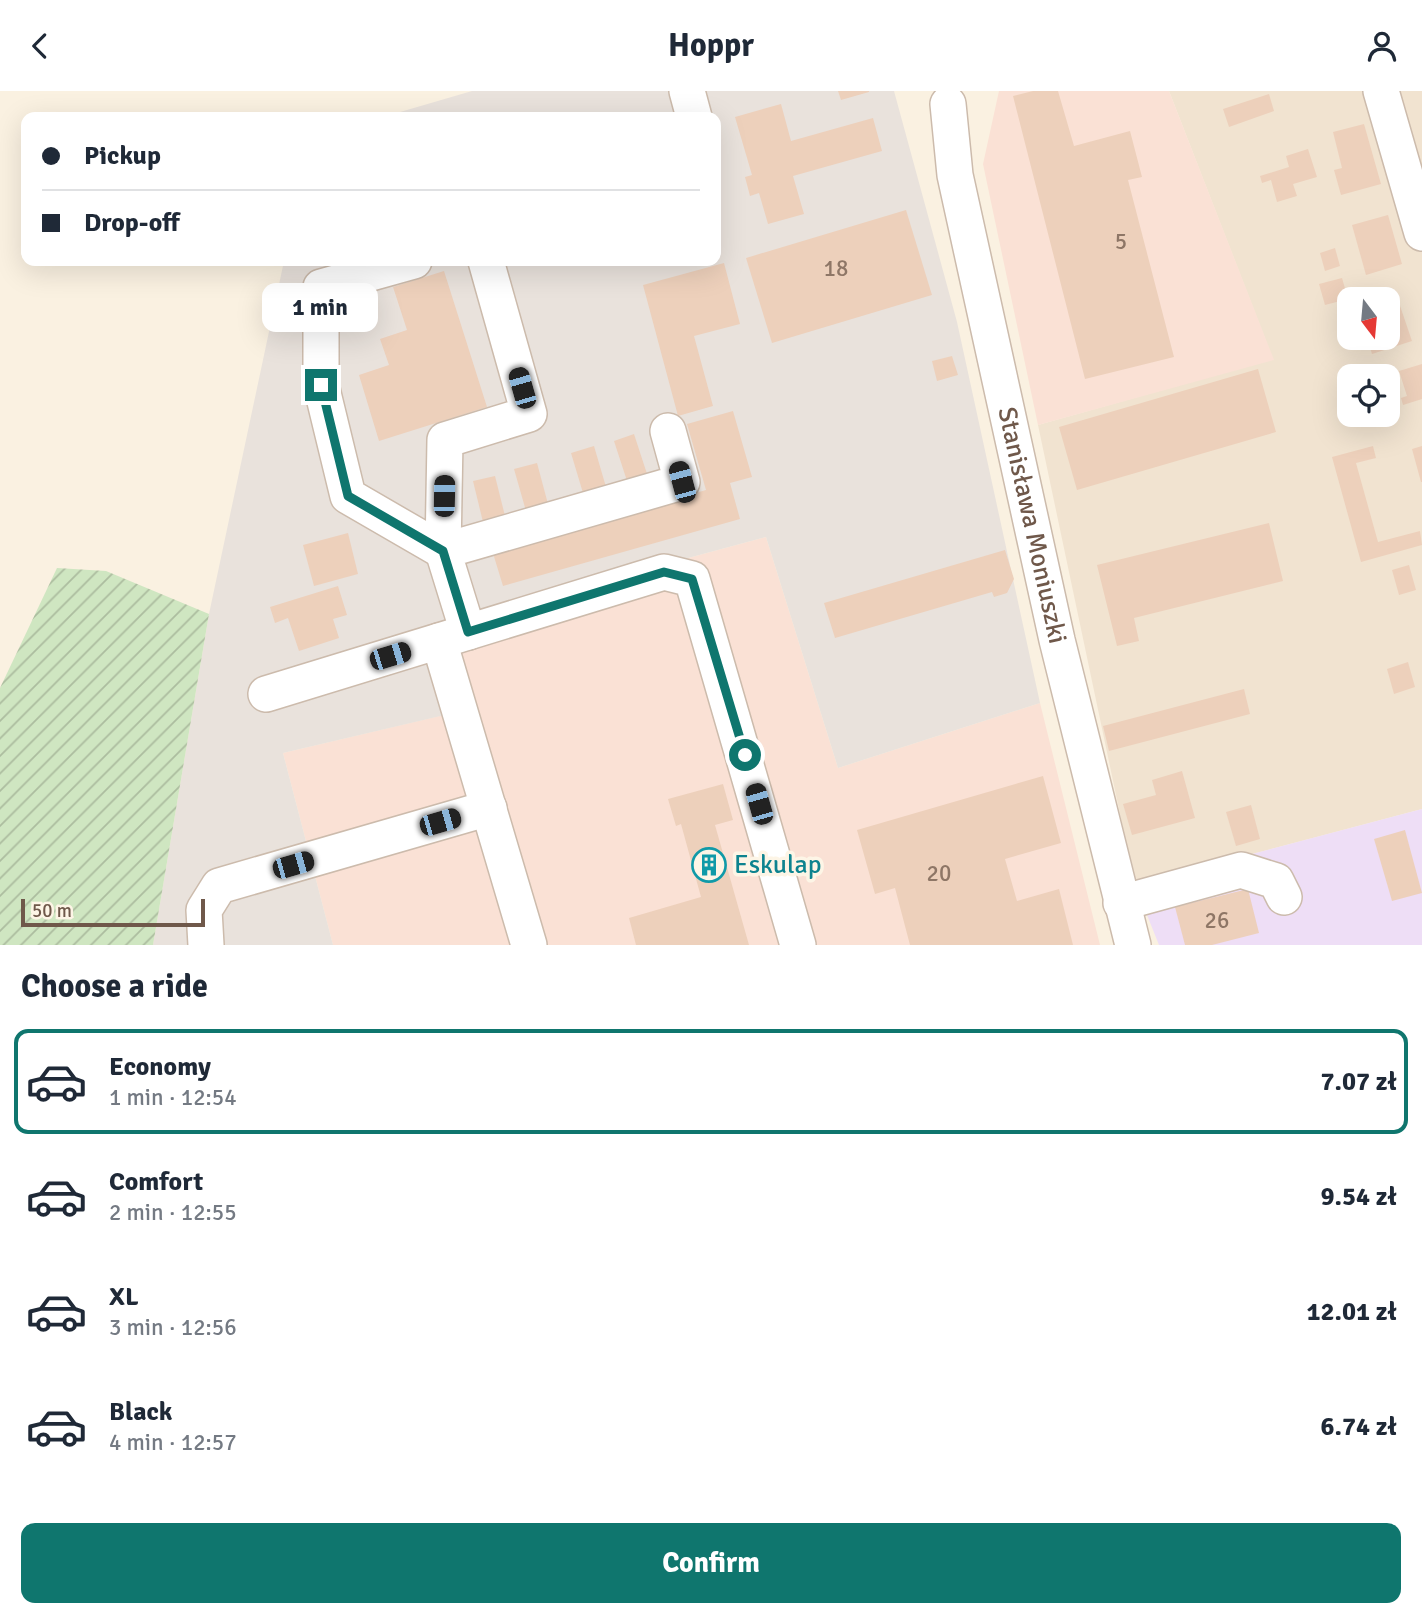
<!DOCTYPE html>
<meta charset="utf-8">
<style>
:root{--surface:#fff;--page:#f6f6f7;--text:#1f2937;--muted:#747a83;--line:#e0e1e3;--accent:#0f766e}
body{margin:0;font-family:Signika,sans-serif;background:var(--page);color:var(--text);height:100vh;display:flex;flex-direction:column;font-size:26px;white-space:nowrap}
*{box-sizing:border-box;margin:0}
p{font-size:23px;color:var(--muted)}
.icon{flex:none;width:38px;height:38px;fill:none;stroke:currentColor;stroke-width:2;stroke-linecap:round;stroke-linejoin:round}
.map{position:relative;height:854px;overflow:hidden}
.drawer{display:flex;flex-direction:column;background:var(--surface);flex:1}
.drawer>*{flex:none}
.banner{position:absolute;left:21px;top:21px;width:700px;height:154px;border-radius:14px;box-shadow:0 7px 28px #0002;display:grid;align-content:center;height:154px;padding:0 21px;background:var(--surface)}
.needle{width:46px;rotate:164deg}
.controls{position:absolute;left:1337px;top:196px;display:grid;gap:14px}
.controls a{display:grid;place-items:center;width:63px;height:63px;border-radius:14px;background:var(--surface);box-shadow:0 7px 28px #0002;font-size:35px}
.scale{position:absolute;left:21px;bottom:18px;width:184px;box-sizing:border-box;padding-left:7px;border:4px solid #6f584a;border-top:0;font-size:19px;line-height:24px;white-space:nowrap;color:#6f584a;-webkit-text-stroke:5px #fdf5e6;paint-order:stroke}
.end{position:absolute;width:32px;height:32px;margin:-16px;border:9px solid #0f766e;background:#fff;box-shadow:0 0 0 4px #fff}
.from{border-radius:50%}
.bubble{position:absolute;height:49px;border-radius:14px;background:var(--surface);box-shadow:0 7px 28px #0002;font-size:23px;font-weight:700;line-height:49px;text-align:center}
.car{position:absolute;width:21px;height:42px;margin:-21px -10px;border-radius:9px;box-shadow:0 0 5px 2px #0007;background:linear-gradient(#222 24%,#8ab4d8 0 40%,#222 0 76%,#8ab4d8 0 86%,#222 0)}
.banner b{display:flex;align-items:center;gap:24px;height:66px;font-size:26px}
.banner b+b{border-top:2px solid var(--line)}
.banner i{width:18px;height:18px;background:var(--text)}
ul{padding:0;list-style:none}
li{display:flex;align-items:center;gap:21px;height:105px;margin:0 14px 10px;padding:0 7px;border:4px solid transparent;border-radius:14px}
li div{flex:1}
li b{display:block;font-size:26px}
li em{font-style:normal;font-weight:700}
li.selected{border-color:var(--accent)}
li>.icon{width:63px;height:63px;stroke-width:1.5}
h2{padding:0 21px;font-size:32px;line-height:84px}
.button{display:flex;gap:14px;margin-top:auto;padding:14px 21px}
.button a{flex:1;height:80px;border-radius:14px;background:var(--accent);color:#fff;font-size:28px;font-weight:700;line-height:80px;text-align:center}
header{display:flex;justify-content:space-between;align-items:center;height:91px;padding:0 21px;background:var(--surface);font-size:32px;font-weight:700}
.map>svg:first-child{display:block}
</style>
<header><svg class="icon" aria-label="back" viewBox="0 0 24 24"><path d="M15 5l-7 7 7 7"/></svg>Hoppr<svg class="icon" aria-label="person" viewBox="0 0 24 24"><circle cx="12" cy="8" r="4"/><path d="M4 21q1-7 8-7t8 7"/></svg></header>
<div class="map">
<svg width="1422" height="854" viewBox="0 0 1422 854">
<defs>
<pattern id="garden-furrows" width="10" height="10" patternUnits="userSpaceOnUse" patternTransform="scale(1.75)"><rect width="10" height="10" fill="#cfe6c1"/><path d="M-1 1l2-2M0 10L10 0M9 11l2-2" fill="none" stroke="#acbd9f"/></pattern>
</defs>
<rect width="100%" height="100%" fill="#faf1e1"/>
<path fill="#f1e3d0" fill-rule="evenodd" d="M1169,0H1422V718L1135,794L1038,334L1273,268ZM1349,208H1388V247H1349ZM1349,285H1388V324H1349Z"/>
<g fill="#fae1d5">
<polygon points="999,0 1169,0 1274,269 1038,334 983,73"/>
<polygon points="766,446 838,677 1040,612 1100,854 333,854 283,662 448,623 426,538"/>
</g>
<polygon fill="#e9e2dc" points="472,0 894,0 957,231 1040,612 838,677 766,446 426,538 449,623 283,662 333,854 153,854 209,523 284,170 716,170 716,26 383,26"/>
<polygon fill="#eedef6" points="1422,718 1422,854 1159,854 1135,794"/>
<polygon fill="url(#garden-furrows)" points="57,477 106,480 209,523 153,854 0,854 0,597"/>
<g fill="#edd0bb">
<polygon points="838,0 869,0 869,1 841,9"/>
<polygon points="1033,0 1058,0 1074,55 1130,40 1142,86 1128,89 1174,266 1085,288 1013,5"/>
<polygon points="1269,3 1274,20 1229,36 1223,18"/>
<polygon points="781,13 791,50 873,27 882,60 793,85 804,123 768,133 759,102 750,105 745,86 752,84 735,26"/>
<polygon points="1364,33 1381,93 1341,104 1334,79 1342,77 1333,41"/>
<polygon points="1308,58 1317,86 1293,93 1297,105 1277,111 1271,89 1262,92 1260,85 1289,76 1286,65"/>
<polygon points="906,119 932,204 772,252 746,167"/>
<polygon points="1388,124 1402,173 1366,184 1352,134"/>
<polygon points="1335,157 1340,175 1325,180 1320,162"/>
<polygon points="724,172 740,233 694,245 713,315 678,325 643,194"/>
<polygon points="444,180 487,316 379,350 359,284 389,274 380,248 407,239 393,196"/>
<polygon points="1342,187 1348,208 1325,214 1319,193"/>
<polygon points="1397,206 1412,250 1372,263 1367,247 1388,247 1388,209"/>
<polygon points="952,265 958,284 937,290 932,270"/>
<polygon points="1422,273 1422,308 1403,314 1401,307 1407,305 1399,280"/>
<polygon points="1258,278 1276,341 1077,399 1059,336"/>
<polygon points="733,320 752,386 730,392 740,428 503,495 492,459 706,399 687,333"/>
<polygon points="1369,324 1387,324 1389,329 1372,333"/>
<polygon points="634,343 648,386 628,393 614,350"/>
<polygon points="594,355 606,396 583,402 571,362"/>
<polygon points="1373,355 1376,367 1356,372 1378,451 1420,440 1422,454 1361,471 1332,366"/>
<polygon points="1422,355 1422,391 1421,391 1412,358"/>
<polygon points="537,372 548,413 526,420 514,378"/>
<polygon points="495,385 505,425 483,431 473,390"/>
<polygon points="1269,432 1283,490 1134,527 1139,550 1117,555 1097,474"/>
<polygon points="348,442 358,483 314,495 303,454"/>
<polygon points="1005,459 1014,488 1007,502 994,506 992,501 835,547 824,512"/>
<polygon points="1409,474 1416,499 1399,504 1392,479"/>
<polygon points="338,495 347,524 333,528 339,547 299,560 288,527 275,532 270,516"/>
<polygon points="1408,571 1415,596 1394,603 1387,578"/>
<polygon points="1244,598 1250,623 1109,660 1103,635"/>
<polygon points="1182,680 1195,727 1132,744 1123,713 1156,704 1152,689"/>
<polygon points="1043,685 1061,752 1005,768 1017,810 1059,798 1073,854 910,854 895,797 875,803 857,739"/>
<polygon points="723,693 733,729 715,734 749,854 636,854 629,827 701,806 681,733 676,735 668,708"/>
<polygon points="1251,714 1260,748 1236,755 1226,721"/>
<polygon points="1405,739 1422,802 1392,810 1374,748"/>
<polygon points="1248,798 1259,842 1212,854 1185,854 1175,816"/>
</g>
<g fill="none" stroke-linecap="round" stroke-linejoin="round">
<g stroke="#ccbbac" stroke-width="38">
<g id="minor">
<polyline points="687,0 694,26"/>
<polyline points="1381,0 1422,142"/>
<path id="s1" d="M948,13L955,84L1057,549L1133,854"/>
<polyline points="414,170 321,196 321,294 348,405 443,460 445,349 529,323 486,170"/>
<polyline points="468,541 443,460 682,391 668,340"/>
<polyline points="439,550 529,854"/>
<polyline points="266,603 664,481 692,488 798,854"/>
<polyline points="1121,812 1241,779 1276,790 1284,806"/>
<polyline points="206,854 204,819 219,795 489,717"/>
</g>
</g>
<use href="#minor" stroke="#fff" stroke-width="35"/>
</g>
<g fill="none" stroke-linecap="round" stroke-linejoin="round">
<polyline stroke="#0f766e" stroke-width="9" points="321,294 348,405 443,460 468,541 664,481 692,488 745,664"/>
</g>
<defs>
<g id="building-ring" transform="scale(1.75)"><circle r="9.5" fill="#fdf5e6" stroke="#0f9aa8" stroke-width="1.5"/><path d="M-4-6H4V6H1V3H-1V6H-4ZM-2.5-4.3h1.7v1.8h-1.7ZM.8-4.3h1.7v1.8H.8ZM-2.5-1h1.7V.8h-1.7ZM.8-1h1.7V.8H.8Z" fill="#0f9aa8"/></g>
</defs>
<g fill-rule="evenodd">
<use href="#building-ring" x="709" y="774"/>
</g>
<g text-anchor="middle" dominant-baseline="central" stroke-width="7" stroke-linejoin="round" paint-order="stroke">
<g font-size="23" fill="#8e7666">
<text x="1121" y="150">5</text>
<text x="836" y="177">18</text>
<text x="939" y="782">20</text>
<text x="1217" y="829">26</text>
</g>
<g font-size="26" fill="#6f584a" stroke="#fdf5e6">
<text stroke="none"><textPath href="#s1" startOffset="430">Stanisława Moniuszki</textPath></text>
</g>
<g font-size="26" fill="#0d838f" stroke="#fdf5e6" text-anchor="start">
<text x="734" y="774">Eskulap</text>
</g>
</g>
</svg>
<div class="controls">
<a><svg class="needle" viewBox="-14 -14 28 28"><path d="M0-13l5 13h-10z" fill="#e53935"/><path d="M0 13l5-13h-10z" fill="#747a83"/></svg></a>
<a><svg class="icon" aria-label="locate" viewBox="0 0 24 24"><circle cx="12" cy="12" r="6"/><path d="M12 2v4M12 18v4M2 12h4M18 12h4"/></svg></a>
</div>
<div class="scale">50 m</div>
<i class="end from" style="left:745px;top:664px"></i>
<i class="end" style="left:321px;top:294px"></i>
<div class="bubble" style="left:262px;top:192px;width:116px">1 min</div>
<i class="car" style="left:522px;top:297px;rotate:344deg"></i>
<i class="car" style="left:682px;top:391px;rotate:345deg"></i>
<i class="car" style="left:444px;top:405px;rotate:1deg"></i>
<i class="car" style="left:390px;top:565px;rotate:73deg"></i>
<i class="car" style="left:759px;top:713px;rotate:344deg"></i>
<i class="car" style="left:440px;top:731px;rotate:74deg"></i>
<i class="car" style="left:293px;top:774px;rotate:74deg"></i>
<div class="banner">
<b><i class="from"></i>Pickup</b>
<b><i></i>Drop-off</b>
</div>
</div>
<section class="drawer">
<h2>Choose a ride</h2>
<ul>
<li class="selected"><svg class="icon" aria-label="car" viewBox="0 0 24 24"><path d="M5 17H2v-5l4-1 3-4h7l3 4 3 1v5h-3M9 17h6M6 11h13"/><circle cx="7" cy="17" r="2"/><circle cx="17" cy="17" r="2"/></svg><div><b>Economy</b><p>1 min · 12:54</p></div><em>7.07 zł</em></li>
<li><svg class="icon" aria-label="car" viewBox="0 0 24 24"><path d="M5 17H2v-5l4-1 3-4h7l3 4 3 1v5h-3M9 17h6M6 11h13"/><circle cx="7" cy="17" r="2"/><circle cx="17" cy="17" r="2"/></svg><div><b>Comfort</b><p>2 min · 12:55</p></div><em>9.54 zł</em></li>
<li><svg class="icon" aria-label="car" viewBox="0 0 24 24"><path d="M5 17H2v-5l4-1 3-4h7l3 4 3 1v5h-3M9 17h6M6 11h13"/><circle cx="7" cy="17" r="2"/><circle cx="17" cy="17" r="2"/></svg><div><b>XL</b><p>3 min · 12:56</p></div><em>12.01 zł</em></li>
<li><svg class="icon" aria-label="car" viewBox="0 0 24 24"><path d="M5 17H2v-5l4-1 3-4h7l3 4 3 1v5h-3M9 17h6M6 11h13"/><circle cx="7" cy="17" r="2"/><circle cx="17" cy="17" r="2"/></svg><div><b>Black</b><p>4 min · 12:57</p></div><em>6.74 zł</em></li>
</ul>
<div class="button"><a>Confirm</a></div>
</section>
